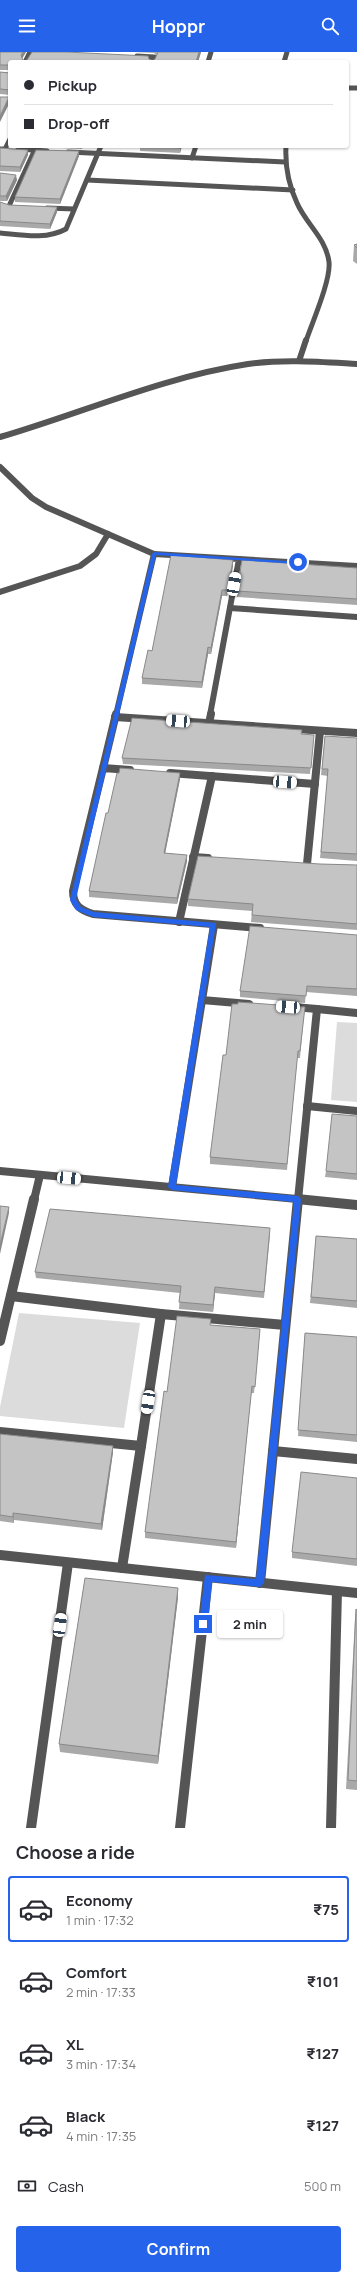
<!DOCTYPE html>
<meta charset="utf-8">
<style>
:root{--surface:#fff;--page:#f7f7f7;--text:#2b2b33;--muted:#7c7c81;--line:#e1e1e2;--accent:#2563eb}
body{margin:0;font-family:Manrope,sans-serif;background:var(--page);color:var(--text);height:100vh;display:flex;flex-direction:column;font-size:15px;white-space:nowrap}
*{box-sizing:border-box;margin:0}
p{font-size:13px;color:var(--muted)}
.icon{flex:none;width:22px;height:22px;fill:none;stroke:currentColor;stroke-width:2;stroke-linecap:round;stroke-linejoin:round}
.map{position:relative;height:1776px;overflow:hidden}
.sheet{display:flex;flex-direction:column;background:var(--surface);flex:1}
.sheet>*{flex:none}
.banner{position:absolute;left:8px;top:8px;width:341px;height:88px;border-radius:4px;box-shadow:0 1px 3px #0004;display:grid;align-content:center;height:88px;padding:0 16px;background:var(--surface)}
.end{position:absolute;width:18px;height:18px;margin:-9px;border:5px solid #2563eb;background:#fff;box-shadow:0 0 0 2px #fff}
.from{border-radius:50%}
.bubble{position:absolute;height:28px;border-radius:4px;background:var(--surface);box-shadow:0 1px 3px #0004;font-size:13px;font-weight:700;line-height:28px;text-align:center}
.car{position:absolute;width:12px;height:24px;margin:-12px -6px;border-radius:5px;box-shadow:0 0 3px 1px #0007;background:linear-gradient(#fff 24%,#345 0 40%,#fff 0 76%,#345 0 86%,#fff 0)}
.banner b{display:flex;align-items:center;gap:14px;height:38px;font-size:15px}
.banner b+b{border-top:1px solid var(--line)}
.banner i{width:10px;height:10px;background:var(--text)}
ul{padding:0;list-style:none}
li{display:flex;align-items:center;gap:12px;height:66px;margin:0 8px 6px;padding:0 8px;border:2px solid transparent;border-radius:4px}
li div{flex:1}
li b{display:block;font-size:15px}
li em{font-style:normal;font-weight:700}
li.current{border-color:var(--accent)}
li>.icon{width:36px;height:36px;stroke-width:1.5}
h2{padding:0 16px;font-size:18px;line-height:48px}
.pay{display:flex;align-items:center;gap:10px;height:44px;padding:0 16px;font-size:15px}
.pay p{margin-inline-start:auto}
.button{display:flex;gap:8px;margin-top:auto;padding:8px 16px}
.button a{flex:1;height:46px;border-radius:4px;background:var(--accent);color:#fff;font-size:16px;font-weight:700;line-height:46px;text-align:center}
header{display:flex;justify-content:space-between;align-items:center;height:52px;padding:0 16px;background:var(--accent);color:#fff;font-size:18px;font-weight:700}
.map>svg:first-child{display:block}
</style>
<header><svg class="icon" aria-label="menu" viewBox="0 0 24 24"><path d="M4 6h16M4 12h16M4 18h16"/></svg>Hoppr<svg class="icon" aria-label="search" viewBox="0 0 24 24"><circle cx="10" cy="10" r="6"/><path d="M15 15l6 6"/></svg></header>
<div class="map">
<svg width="357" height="1776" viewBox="0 0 357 1776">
<rect width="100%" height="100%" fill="#fff"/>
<g fill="#dcdcdc">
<polygon points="337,970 357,971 357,1050 331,1048"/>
<polygon points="19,1261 140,1271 124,1376 0,1364 0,1355"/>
</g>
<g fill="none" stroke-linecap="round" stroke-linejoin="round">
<g stroke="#555" stroke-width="5">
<polyline points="137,4 154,5 152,10"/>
<polyline points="25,10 30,0"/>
<polyline points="208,10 211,0"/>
<path d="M286,94C285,113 289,134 297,151C306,172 326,186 329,210C331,228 312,271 306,289"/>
<polyline points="0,97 5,97 10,87"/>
<polyline points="18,97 47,99"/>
<polyline points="68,100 285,110"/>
<polyline points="192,106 196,94"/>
<polyline points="87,128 293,138"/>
<polyline points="9,154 36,95"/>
<polyline points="47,156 74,157"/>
<path d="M0,181C22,183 46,188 66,177L101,94"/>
</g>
<g stroke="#555" stroke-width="6">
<polyline points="299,309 306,288"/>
<path d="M0,385C82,361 163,325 248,312C284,307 321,310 357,312"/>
<polyline points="0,415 32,446 46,455 154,502"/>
<polyline points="239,507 357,514"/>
<polyline points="0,540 80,514 96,502 108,482"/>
<polyline points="230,556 357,565"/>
<polyline points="116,663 154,502 239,507 210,663"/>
</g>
<g stroke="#555" stroke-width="8">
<polyline points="115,665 357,681"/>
<polyline points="209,671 211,662"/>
<polyline points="103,716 116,662"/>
<path d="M130,718L103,716L73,839C73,853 80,858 93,862L260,876"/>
<polyline points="170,721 315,732"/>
<polyline points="193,805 208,806"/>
<polyline points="307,812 320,679"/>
<polyline points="179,870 212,724"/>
<polyline points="214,873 202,948 249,952"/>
<polyline points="294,955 317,957 298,1148"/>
<polyline points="317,957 357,961"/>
<polyline points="307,1054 357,1059"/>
<polyline points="172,1135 202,948"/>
<polyline points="34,1148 40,1123"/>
</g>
<g stroke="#555" stroke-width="10">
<polyline points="11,1244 161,1262"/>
<polyline points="0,1289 34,1147"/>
<polyline points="0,1380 141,1394 161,1262 285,1273"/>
<polyline points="273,1399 357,1407"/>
<polyline points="0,1503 357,1541"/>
<polyline points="122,1516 141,1394"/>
<polyline points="260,1531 298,1147"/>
<polyline points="31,1776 68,1511"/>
<polyline points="180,1776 208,1525"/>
<polyline points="331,1776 337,1539"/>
</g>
<g stroke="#555" stroke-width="5">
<polyline points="284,10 287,0"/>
<polyline points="347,36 357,36"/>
</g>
<polyline stroke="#555" stroke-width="8" points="0,1119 308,1148"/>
<polyline stroke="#555" stroke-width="10" points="297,1147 357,1153"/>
</g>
<g fill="#a9a9a9">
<polygon points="0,0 26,0 22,7 23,9 149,7 152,9 155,7 157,4 154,1 133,0 201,0 198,10 10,10 10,18 0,18"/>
<polygon points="0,20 10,21 10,43 0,42"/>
<polygon points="42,94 83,94 82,97 42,95"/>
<polygon points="140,94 182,94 180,101 140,99"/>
<polygon points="0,96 28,98 28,103 20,120 0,119"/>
<polygon points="79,104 60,152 15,150 15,145"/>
<polygon points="0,121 17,128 7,149 0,149"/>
<polygon points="0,150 9,153 57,155 57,160 50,177 0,174"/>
<polygon points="357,192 357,212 353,209 354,193"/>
<polygon points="233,508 233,514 227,544 222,544 211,602 208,602 202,636 142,632 142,626 152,599"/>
<polygon points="357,516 357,553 237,545 237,539"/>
<polygon points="302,678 301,682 313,690 310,722 123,712 122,706"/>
<polygon points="325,684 357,686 357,809 320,806 328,724 321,723"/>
<polygon points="180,721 180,727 165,801 187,809 177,852 89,845 89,839 108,761"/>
<polygon points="320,812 357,813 357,878 251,870 252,859 188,854 188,847"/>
<polygon points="357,883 357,944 306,940 305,951 240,945 240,939"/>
<polygon points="304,962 300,1006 297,1006 287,1118 210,1112 210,1105 226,1003"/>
<polygon points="357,1064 357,1128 325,1125 326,1119"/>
<polygon points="270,1183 264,1246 215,1241 213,1260 179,1257 180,1241 36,1226 35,1220"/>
<polygon points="316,1184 357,1187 357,1256 310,1251"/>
<polygon points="211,1273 260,1277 254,1341 251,1341 236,1496 145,1486 145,1480 167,1340"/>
<polygon points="305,1281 357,1285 357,1390 298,1384"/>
<polygon points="0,1382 113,1394 113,1400 102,1478 14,1468 14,1471 0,1469"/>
<polygon points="357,1426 357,1514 292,1506 292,1500"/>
<polygon points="178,1545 158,1712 60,1700 59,1692"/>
<polygon points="356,1557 357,1558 357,1738 346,1737 355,1567"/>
</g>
<g fill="#898989">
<polygon points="23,0 26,0 21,8 21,3"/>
<polygon points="199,0 201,0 198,10 196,10"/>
<polygon points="9,45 10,50 0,70 0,64"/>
<polygon points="180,94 182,94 180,101"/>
<polygon points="28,98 28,103 20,120 20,115"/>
<polygon points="79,99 79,104 60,152 60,147"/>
<polygon points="16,123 17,128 7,149 6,144"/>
<polygon points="57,155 57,160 50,177 50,172"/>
<polygon points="233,508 233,514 227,544"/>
<polygon points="222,538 222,544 211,602 211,596"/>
<polygon points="208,595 208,602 202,636 202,630"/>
<polygon points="180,721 180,727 164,807 164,801"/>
<polygon points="187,803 187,809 177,852 177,846"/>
<polygon points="9,1155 9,1161 0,1202 0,1193"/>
<polygon points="215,1235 215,1241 213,1260 213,1253"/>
<polygon points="252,1334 251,1341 236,1496 236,1490"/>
<polygon points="113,1394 113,1400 102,1478 101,1472"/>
<polygon points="13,1461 14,1468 14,1471 13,1465"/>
<polygon points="178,1536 178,1545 158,1712 158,1704"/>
</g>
<g fill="#c4c4c4" stroke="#898989">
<polygon points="0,0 23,0 21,3 23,9 27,8 32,0 66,0 148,4 149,7 152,9 155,7 158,0 199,0 196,10 35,10 27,9 26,10 10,10 10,13 0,13"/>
<polygon points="0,20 10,21 10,38 0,37"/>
<polygon points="0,45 9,45 0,64"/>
<polygon points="143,94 180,94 180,96"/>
<polygon points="0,96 28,98 20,115 0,114"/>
<polygon points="36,98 79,99 60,147 15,145"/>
<polygon points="0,121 16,123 6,144 0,144"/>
<polygon points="0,150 9,153 57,155 50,172 0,169"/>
<polygon points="357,192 357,196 354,193"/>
<polygon points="171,503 233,508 228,538 222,538 211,596 208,595 202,630 142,626 148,598 152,599"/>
<polygon points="242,508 357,516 357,547 237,539"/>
<polygon points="132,666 302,678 301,682 314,683 311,716 122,706"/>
<polygon points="325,684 357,686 357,802 321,800 328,717 322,717"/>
<polygon points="120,716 180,721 164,801 187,803 177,846 89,839 106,761 108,761 117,721 119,721"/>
<polygon points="198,804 320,812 357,813 357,872 252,863 253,852 188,847"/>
<polygon points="250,874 357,883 357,937 307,934 306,944 240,939"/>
<polygon points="238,950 305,955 300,999 298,999 287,1112 210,1105 223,1003 226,1003 232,952 238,952"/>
<polygon points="332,1062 357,1064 357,1122 326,1119"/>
<polygon points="0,1154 9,1155 0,1193"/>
<polygon points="50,1157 270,1176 264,1240 215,1235 213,1253 179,1250 181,1234 35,1220"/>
<polygon points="316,1184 357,1187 357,1249 311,1245"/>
<polygon points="177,1264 211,1267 210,1273 260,1277 255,1335 252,1334 236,1490 145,1480 164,1339 167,1340"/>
<polygon points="305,1281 357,1285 357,1383 298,1378"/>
<polygon points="0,1382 113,1394 101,1472 13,1461 13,1465 0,1463"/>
<polygon points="301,1420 357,1426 357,1507 292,1500"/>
<polygon points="85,1526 178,1536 158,1704 59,1692"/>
<polygon points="356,1557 357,1558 357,1729 348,1728"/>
</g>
<polygon fill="#2563eb" points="154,500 300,510 298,512 156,503 76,847 81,855 94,860 216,871 176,1133 298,1144 301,1147 264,1531 260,1535 212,1530 208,1572 203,1577 199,1572 205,1523 256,1527 294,1150 172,1138 168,1135 210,875 93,865 76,858 70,848 152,502"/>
</svg>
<i class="end from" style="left:298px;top:510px"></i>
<i class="end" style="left:203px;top:1572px"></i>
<div class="bubble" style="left:217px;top:1558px;width:66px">2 min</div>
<i class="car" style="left:234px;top:532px;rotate:10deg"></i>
<i class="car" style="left:178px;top:669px;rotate:274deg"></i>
<i class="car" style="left:285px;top:730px;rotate:94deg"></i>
<i class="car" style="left:288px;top:955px;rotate:274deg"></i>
<i class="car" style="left:69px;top:1126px;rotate:95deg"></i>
<i class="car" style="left:148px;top:1350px;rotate:189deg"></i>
<i class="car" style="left:60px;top:1573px;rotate:8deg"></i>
<div class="banner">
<b><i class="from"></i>Pickup</b>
<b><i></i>Drop-off</b>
</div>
</div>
<section class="sheet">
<h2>Choose a ride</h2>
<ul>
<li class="current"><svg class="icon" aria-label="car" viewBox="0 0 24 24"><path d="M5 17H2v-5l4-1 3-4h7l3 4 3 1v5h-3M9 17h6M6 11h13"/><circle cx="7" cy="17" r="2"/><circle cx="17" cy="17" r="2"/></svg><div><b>Economy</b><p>1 min · 17:32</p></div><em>₹75</em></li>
<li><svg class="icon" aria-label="car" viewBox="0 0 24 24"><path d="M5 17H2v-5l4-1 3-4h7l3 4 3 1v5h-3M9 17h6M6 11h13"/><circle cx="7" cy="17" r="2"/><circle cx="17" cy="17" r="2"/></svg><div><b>Comfort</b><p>2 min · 17:33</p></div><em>₹101</em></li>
<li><svg class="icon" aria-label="car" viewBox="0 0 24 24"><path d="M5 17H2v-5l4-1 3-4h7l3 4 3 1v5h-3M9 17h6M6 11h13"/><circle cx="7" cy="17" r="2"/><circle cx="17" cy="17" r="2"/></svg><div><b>XL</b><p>3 min · 17:34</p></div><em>₹127</em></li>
<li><svg class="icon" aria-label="car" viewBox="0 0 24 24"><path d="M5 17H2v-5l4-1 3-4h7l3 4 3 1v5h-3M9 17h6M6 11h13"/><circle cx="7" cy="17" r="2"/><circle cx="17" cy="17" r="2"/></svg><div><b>Black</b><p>4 min · 17:35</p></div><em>₹127</em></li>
</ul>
<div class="pay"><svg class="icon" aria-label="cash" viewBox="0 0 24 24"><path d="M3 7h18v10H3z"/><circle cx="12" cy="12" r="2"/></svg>Cash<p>500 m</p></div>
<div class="button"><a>Confirm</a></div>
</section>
